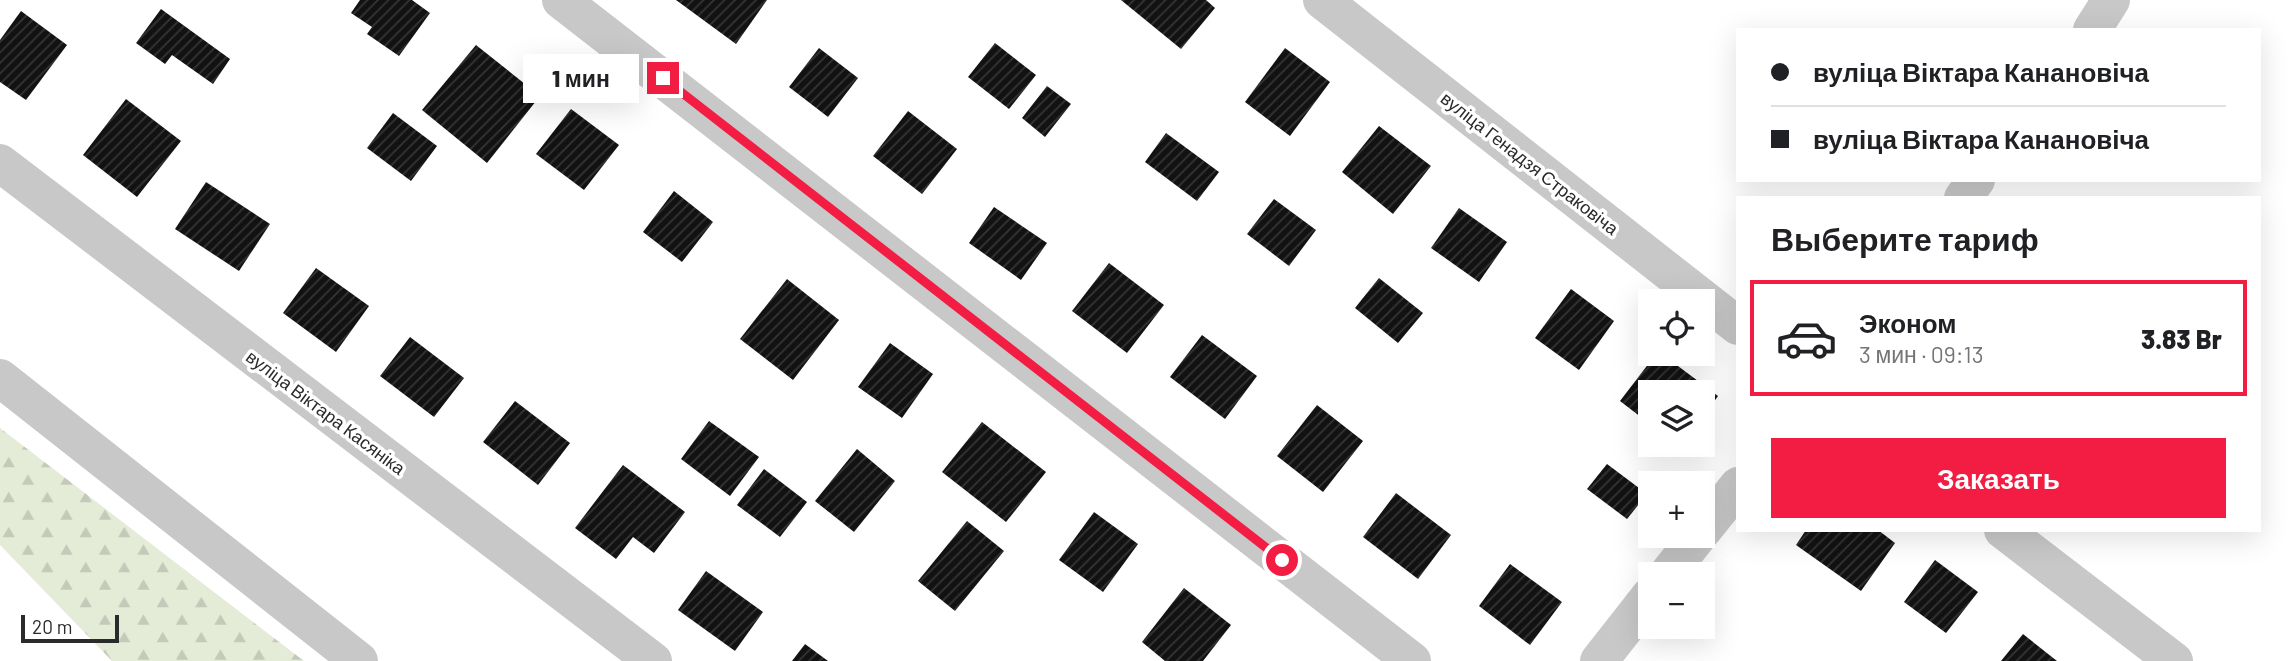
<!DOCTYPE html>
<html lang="ru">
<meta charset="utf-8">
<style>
:root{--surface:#fff;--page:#f6f6f6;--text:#202124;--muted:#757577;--line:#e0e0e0;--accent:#f31d43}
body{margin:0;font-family:Barlow,sans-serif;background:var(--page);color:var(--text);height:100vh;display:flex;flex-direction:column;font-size:26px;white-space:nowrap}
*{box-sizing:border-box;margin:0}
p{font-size:23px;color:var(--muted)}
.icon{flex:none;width:38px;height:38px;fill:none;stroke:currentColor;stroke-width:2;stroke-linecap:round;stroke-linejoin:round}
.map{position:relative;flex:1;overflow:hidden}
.details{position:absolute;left:1736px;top:196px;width:525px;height:336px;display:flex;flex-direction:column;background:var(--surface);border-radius:0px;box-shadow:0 7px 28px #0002}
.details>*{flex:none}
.top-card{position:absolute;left:1736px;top:28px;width:525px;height:154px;border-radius:0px;box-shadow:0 7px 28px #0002;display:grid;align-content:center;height:154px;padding:0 35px;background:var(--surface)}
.fabs{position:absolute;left:1638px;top:289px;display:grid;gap:14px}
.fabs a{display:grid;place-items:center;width:77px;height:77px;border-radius:0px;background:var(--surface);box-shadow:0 7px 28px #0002;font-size:35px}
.scale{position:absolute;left:21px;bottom:18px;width:98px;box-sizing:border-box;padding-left:7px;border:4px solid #2b2b2b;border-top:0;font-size:19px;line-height:24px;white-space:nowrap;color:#2b2b2b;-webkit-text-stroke:5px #fff;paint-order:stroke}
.end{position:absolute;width:32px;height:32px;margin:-16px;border:9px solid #f31d43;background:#fff;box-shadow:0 0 0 4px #fff}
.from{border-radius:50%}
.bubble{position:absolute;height:49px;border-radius:0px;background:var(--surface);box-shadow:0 7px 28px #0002;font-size:23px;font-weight:800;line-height:49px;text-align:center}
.top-card b{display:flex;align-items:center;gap:24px;height:66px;font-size:26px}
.top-card b+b{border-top:2px solid var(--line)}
.top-card i{width:18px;height:18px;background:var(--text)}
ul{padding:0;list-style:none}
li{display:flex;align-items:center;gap:21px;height:116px;margin:0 14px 10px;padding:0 21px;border:4px solid transparent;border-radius:0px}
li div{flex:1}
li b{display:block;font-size:26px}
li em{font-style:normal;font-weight:800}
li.active{border-color:var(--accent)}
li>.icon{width:63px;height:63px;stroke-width:1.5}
h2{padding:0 35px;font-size:32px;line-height:84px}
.cta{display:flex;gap:14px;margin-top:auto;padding:14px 35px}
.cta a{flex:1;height:80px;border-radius:0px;background:var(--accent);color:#fff;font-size:28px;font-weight:800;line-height:80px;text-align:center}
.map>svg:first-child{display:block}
</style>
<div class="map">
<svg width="2289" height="661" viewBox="0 0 2289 661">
<defs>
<pattern id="forest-firs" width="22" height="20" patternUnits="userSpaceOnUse" patternTransform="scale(1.75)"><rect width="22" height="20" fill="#e4ebd7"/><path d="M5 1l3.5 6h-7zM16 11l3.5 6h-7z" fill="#c4cab9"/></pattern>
<pattern id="building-hatch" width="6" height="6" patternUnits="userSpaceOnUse" patternTransform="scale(1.75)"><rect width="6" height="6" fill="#121212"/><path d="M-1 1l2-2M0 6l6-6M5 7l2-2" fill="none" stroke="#353535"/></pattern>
</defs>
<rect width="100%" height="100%" fill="#fff"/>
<polygon fill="url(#forest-firs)" points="0,428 304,661 112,661 0,545"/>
<g fill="url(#building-hatch)">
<polygon points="360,0 412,0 430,13 399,56 367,34 372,27 351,13"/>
<polygon points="676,0 767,0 736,44"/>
<polygon points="1121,0 1206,0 1215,8 1181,49"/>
<polygon points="161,9 230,59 213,84 172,55 165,64 136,43"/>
<polygon points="21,11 67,45 26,100 0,82 0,40"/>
<polygon points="995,43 1036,75 1009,109 968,77"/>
<polygon points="476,45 540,96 487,163 422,110"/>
<polygon points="819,48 858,78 828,117 789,87"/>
<polygon points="1285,48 1330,82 1290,136 1245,102"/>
<polygon points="1047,86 1071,104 1045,137 1022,118"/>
<polygon points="126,99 181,141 137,197 83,155"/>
<polygon points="571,109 619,145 584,190 536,154"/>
<polygon points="908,111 957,149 922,194 873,156"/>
<polygon points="393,113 437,146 411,181 367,148"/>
<polygon points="1379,126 1431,166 1393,214 1342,172"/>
<polygon points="1166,133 1219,172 1197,201 1145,162"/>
<polygon points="206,182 270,224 239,271 175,229"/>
<polygon points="674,191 713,222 682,262 643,232"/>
<polygon points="1274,199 1316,230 1289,266 1247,234"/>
<polygon points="994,207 1047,243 1021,280 969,243"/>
<polygon points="1459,208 1507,242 1479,282 1431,248"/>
<polygon points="1109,263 1164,305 1127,353 1072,311"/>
<polygon points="316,268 369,306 336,352 283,313"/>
<polygon points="1379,278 1423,313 1398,343 1355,308"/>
<polygon points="787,279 839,320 793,380 740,339"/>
<polygon points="1571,289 1614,321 1579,370 1535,338"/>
<polygon points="1202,335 1257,376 1225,419 1170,377"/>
<polygon points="410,337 464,378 434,417 380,376"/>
<polygon points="890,343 933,374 902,418 858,387"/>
<polygon points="1656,354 1662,354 1718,396 1703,417 1703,392 1650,392 1650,424 1620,401"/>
<polygon points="515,401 570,443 538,485 483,442"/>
<polygon points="1317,405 1363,441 1323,492 1277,456"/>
<polygon points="709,421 759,457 730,496 681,459"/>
<polygon points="982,422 1046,472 1006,522 942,472"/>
<polygon points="857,449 895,481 854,532 815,501"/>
<polygon points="1607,464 1647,494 1627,519 1587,489"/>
<polygon points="623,465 685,512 654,553 633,537 616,559 575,528"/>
<polygon points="764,469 807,502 780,537 737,505"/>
<polygon points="1396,493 1451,535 1418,579 1363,537"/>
<polygon points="1094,512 1138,544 1103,592 1059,560"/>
<polygon points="967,521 1004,551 955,611 918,581"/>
<polygon points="1806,530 1878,530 1895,543 1861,591 1796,545"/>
<polygon points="1935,560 1978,592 1946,633 1904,602"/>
<polygon points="1510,564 1562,602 1530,645 1479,606"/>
<polygon points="706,571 763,612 735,651 678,610"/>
<polygon points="1184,588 1231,625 1203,661 1165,661 1142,642"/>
<polygon points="2023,634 2057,661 2001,661"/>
<polygon points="805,644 828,661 792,661"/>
</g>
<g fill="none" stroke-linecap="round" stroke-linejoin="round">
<g stroke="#c8c8c8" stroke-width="38">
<polyline points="561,0 1412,661"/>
<polyline points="1322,0 1738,326"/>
<polyline points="2092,30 2111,0"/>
<polyline points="0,163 653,661"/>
<polyline points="1963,198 1976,180"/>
<polyline points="0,378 359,661"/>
<polyline points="1703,530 1738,486"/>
<polyline points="2003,530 2174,661"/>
<polyline points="1668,574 1698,536"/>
<polyline points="1599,661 1650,596"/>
</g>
</g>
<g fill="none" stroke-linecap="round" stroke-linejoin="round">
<polyline stroke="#f31d43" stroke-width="9" points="663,78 1282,560"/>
</g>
<g text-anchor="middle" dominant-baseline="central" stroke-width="7" stroke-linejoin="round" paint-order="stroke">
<g font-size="18" fill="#2b2b2b" stroke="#fff">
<text transform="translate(1530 163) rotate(38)">вуліца Генадзя Страковіча</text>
<text transform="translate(326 412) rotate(37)">вуліца Віктара Касяніка</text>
</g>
</g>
</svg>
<div class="fabs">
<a><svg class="icon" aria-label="locate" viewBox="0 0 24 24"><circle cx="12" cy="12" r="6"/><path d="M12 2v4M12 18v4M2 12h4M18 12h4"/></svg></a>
<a><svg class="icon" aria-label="layers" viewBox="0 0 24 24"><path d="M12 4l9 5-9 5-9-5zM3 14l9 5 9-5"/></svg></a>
<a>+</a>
<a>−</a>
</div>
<div class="scale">20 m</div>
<i class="end from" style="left:1282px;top:560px"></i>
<i class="end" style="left:663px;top:78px"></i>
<div class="bubble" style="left:523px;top:54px;width:116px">1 мин</div>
<div class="top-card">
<b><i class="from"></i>вуліца Віктара Канановіча</b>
<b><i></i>вуліца Віктара Канановіча</b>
</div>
<section class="details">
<h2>Выберите тариф</h2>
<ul>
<li class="active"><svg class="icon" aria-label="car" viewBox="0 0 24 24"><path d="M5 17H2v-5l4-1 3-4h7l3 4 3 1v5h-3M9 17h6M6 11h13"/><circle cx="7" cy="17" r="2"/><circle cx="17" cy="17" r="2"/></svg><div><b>Эконом</b><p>3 мин · 09:13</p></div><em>3.83 Br</em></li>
</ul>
<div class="cta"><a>Заказать</a></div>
</section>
</div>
